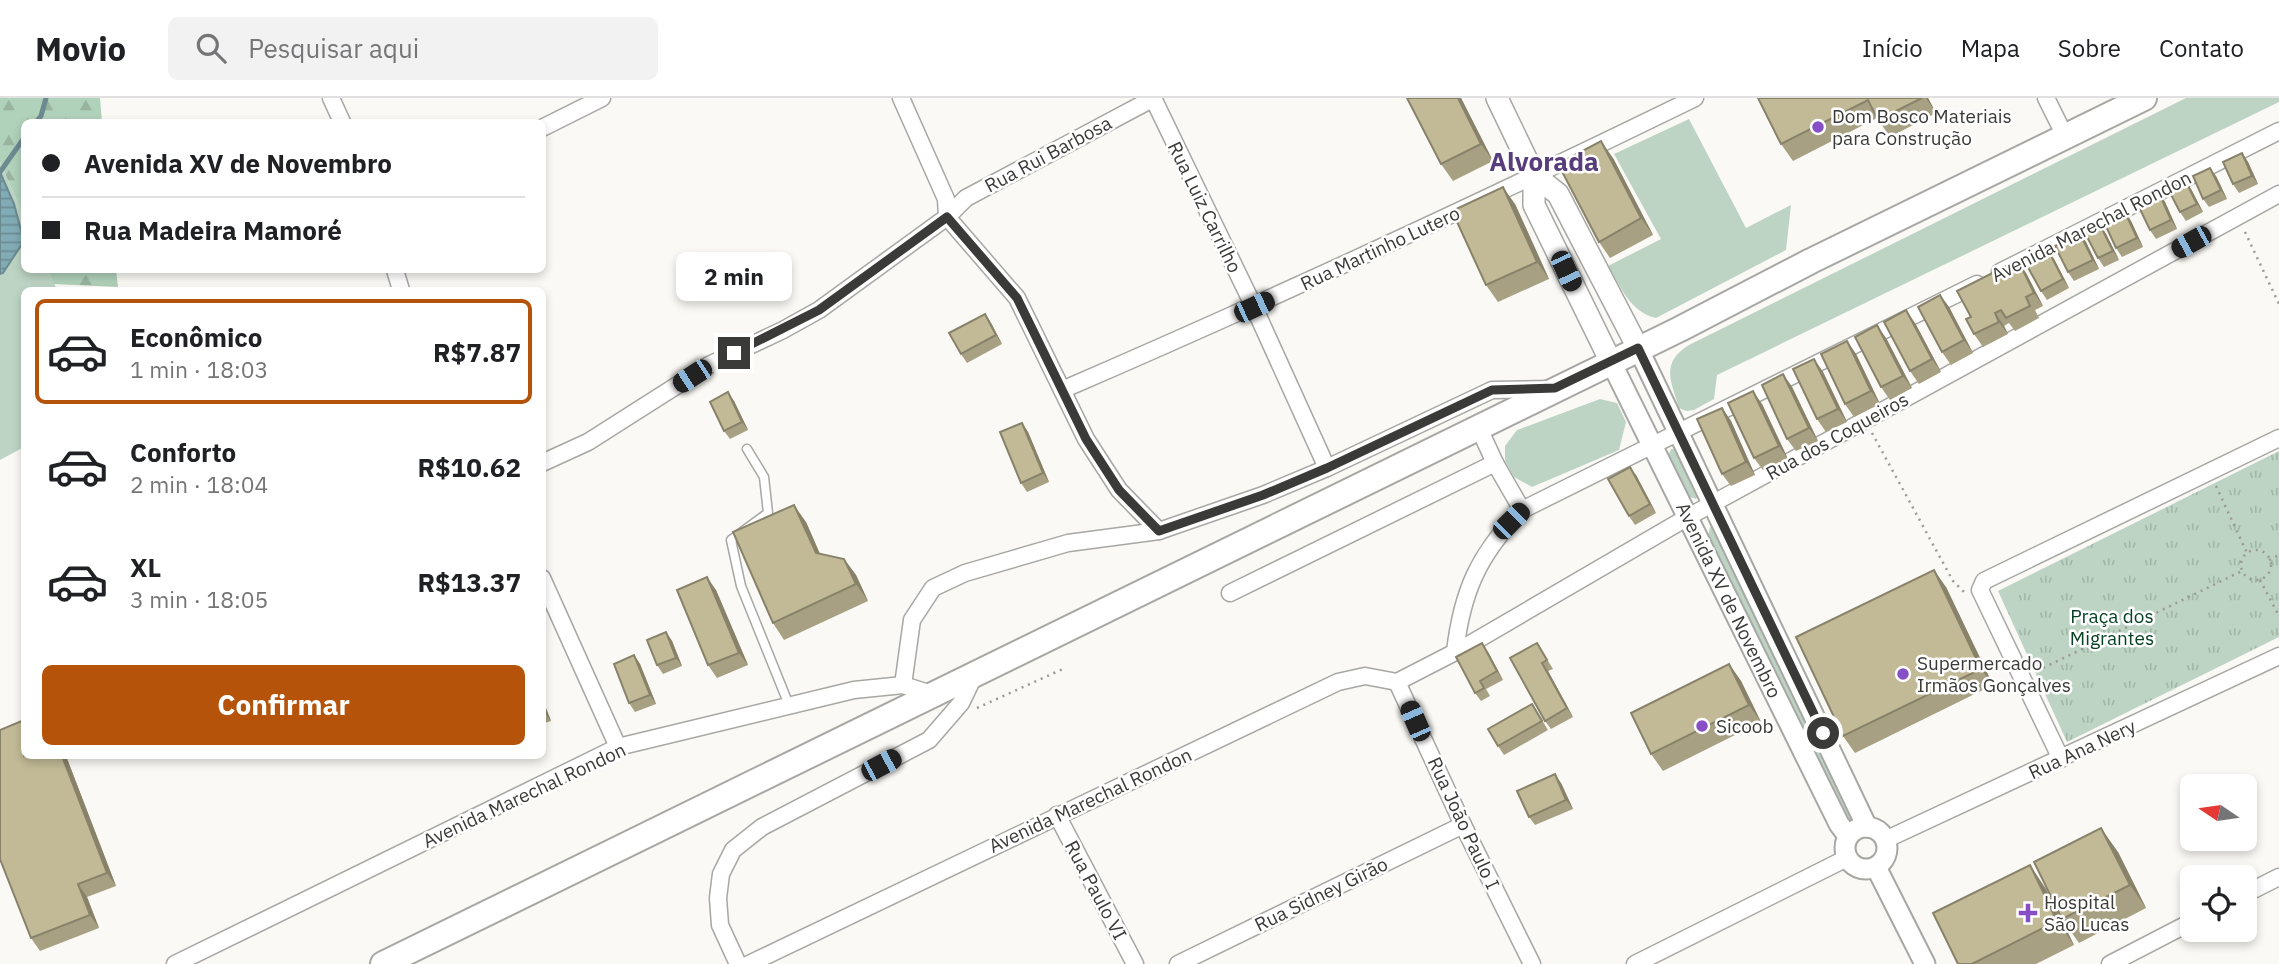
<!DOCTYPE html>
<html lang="pt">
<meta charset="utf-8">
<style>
:root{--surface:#fff;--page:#f2f2f2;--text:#202124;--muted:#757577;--line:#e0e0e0;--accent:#b45309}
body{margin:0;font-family:"IBM Plex Sans",sans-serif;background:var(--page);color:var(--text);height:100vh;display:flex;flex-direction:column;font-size:26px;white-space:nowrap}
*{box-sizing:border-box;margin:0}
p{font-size:23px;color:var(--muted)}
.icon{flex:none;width:38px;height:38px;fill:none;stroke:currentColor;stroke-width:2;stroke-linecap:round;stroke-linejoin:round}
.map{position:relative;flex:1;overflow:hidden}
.drawer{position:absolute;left:21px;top:189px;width:525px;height:472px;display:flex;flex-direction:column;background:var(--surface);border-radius:10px;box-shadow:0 4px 10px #0003}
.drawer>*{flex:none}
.top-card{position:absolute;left:21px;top:21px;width:525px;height:154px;border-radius:10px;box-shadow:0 4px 10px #0003;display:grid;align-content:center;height:154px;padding:0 21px;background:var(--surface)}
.needle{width:46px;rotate:283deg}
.buttons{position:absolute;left:2180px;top:676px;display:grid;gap:14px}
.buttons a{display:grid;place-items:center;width:77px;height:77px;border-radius:10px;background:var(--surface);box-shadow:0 4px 10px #0003;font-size:35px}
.end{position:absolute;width:32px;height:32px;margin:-16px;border:9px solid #3a3a38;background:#fff;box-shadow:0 0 0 4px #fff}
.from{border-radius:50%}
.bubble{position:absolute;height:49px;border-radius:10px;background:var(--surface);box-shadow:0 4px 10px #0003;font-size:23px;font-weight:700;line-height:49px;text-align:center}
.car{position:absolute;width:21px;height:42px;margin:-21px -10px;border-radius:9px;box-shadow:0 0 5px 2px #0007;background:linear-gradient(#222 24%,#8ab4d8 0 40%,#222 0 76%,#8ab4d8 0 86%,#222 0)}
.top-card b{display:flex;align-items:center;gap:24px;height:66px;font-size:26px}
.top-card b+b{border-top:2px solid var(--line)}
.top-card i{width:18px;height:18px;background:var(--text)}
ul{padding:12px 0 0;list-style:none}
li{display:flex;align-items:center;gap:21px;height:105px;margin:0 14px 10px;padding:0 7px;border:4px solid transparent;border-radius:10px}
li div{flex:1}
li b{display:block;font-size:26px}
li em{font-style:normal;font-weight:700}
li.active{border-color:var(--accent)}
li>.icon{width:63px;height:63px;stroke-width:1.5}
.primary-button{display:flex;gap:14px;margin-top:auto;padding:14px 21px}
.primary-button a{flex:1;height:80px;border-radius:10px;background:var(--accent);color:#fff;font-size:28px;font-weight:700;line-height:80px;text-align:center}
header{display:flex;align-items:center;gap:42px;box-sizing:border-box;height:98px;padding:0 35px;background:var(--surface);border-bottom:2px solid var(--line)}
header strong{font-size:33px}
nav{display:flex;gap:38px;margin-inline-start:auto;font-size:24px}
.search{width:490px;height:63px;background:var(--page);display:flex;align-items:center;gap:18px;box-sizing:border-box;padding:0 24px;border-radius:10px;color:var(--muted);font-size:26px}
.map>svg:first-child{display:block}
</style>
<header>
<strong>Movio</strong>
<div class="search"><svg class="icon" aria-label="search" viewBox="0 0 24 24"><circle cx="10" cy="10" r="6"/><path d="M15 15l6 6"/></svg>Pesquisar aqui</div>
<nav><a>Início</a><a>Mapa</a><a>Sobre</a><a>Contato</a></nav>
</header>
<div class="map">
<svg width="2279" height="866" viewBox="0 0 2279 866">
<defs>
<pattern id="forest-firs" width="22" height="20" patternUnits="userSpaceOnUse" patternTransform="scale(1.75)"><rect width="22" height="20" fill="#b0d1ba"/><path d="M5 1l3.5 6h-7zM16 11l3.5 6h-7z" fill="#98b4a1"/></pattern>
<pattern id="park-tufts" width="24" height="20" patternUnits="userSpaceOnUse" patternTransform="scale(1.75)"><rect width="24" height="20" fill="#bdd4c4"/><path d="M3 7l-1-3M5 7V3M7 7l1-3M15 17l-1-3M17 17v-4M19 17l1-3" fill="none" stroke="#a3b7a9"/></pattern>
<pattern id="water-rules" width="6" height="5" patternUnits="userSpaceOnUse" patternTransform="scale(1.75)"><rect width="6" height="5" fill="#82acb5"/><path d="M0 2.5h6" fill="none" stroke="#6b8d94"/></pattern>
</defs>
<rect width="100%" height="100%" fill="#faf9f5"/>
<g fill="#bdd4c4">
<path d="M2186,0H2279V4L1717,277L1714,301L1694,312L1686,313L1679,310C1671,283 1660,265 1689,247Z"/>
<path d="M1689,21L1746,130L1791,107L1786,152L1656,220C1630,214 1621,189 1608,168L1661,141L1614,56Z"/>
<polygon points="0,64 24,119 24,172 48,172 57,192 24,192 24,349 0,362"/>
<polygon points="1600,301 1617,305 1626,324 1619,352 1532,389 1514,379 1505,363 1505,348 1517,332"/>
<polygon points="1671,351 1679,351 1700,393 1696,401 1687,398 1668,358"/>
<polygon points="1710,429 1717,432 1855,718 1852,725 1846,723 1708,438"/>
</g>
<g fill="url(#forest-firs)">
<polygon points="0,0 100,0 102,24 24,24 24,119 0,64"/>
<polygon points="48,172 116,172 118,189 54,186"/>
</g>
<polygon fill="url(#park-tufts)" points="2279,353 2279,539 2067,644 1998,493"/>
<polygon fill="url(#water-rules)" stroke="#6c8a90" stroke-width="2" points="0,74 14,106 24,143 3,175 0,176"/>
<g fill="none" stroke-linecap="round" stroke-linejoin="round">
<g stroke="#6c8a90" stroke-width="5">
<polyline points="36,24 41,18 46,0"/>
<polyline points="0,74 24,40"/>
</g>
<g stroke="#a7a7a3" stroke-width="11">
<polyline id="service" points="747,351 764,379 768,415 731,442 741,488 789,607"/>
</g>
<g stroke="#a7a7a3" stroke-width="19">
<g id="minor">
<polyline points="331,0 342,24"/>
<polyline points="901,0 946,101 947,119"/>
<polyline points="1153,0 1254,209 1327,370"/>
<polyline points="2046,0 2065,38"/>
<polyline points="542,30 602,0"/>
<polyline points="947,119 1017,200 1086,341 1119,392 1159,433"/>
<polyline points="395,172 401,192"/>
<polyline points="2000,174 2279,33"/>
<path d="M1062,292C1275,200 1486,102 1695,0"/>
<polyline points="1478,328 1495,365 1522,412"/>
<polyline points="542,365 588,344 709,267 783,232 819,212 947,119 966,100 1154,0"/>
<polyline points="542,480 618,649"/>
<polyline points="1230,495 1495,365"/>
<path d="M1455,554C1462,493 1479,456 1522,412L1977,186"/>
<polyline points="1397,584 1465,549 1688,419 2279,96"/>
<polyline points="1397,584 1463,727 1532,866"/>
<polyline points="903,587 912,522 933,490 965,475 1068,445 1159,433 1263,397 1327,370 1492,292 1549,291"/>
<polyline points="2061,661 1980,492 1984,483 2279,340"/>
<polyline points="1057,717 1135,866"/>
<polyline points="1885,742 2279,558"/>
<polyline points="2245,796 2279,779"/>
<polyline points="175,866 618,649 854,592 903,587 935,597"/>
<polyline points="738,866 720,827 718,800 721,776 733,752 762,729 929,642 961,605 975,576"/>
<polyline points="749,866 1338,584 1365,578 1397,584"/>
<polyline points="1178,866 1463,727"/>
<polyline points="1635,866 1847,760"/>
<polyline points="2110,866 2193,823"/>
</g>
</g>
<g stroke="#a7a7a3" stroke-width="23">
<g id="tertiary">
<polyline points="1638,250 1867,729"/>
<polyline points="1611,264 1839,726 1848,738"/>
<circle cx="1866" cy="750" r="21"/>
<polyline points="1876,769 1925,866"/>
</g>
</g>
<g stroke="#a7a7a3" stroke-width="24">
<g id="secondary">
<polyline points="1497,0 1534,77 1534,107 1611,264"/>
<polyline points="1534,77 1558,96 1638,250"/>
</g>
</g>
<g stroke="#a7a7a3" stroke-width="28">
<polyline id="trunk" points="383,866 1680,231 1811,163 2144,0"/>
</g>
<g stroke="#9a9996" stroke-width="2.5" stroke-dasharray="2 5" stroke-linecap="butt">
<polyline points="2245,134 2279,206"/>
<polyline points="1872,335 1953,483 1965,495"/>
<polyline points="2216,388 2247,455"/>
<circle cx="2256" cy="467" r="15"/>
<polyline points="2269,462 2279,457"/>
<polyline points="2260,482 2279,518"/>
<polyline points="2037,573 2242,473"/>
<polyline points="977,610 1065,570"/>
</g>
<use href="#service" stroke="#fff" stroke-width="8"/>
<use href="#minor" stroke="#fff" stroke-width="16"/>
<use href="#tertiary" stroke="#fff" stroke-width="19"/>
<use href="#secondary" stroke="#fff" stroke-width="21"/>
<use href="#trunk" stroke="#fff" stroke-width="24"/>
</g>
<g fill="#a7a082">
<polygon points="1461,0 1493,63 1453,83 1441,66"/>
<polygon points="1758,0 1928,0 1936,15 1890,39 1877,20 1793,63 1781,46"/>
<polygon points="2242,55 2248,64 2258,86 2239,95 2233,86"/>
<polygon points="1613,60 1653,137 1610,160 1599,144"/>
<polygon points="2216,78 2227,101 2209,109 2203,101"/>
<polygon points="2191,91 2203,114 2186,123 2180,114"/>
<polygon points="2159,95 2165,104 2177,131 2156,141 2150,132"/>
<polygon points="1515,106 1549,181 1498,204 1486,187"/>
<polygon points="2125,114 2131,123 2143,149 2122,159 2116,150"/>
<polygon points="2100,127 2106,136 2119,162 2104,169 2098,160"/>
<polygon points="2080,136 2086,144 2099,171 2074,183 2068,174"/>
<polygon points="2054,161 2069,190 2047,202 2041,193"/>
<polygon points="2026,175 2043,208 2035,212 2039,220 2015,233 2009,225 2004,228 2008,236 1983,249 1974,236 1971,219"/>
<polygon points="1940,197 1949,209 1973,255 1951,267 1942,254"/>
<polygon points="985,216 991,225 1002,246 967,265 961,256"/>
<polygon points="1915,225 1941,274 1919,286 1910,273"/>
<polygon points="1886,240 1912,290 1890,302 1881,289"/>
<polygon points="1847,243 1856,256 1880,306 1854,319 1845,306"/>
<polygon points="1814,261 1823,274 1847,324 1826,334 1817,321"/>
<polygon points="1783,276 1792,289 1818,343 1796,353 1787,341"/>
<polygon points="734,303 748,332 730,341 724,333"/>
<polygon points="1762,306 1788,361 1763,372 1754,360"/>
<polygon points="1722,310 1731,323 1755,377 1731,388 1722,376"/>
<polygon points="1022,325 1028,334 1049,384 1027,394 1021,385"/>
<polygon points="1636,377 1656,415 1635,427 1629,418"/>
<polygon points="806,424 820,456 844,461 856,477 868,503 784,542 773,525"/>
<polygon points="1946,489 1993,587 1855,655 1843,638"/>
<polygon points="716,492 748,567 717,580 708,567"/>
<polygon points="666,534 672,543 682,568 663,576 657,567"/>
<polygon points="1537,545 1553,571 1548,573 1573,619 1551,631 1545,623"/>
<polygon points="1488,554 1503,582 1486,591 1490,598 1481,603 1475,595"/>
<polygon points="634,557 640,566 656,606 635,614 629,605"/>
<polygon points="1729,566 1741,583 1761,624 1663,673 1651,656"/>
<polygon points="542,600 551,623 542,626"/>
<polygon points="1532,606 1548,632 1504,657 1498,648"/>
<polygon points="24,658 66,658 116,788 87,799 99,830 40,853 31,840"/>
<polygon points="1561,685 1573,711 1535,727 1529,719"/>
<polygon points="2118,754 2146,810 2079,845 2062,821"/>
<polygon points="2046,791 2074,847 2036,866 1958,866"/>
</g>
<g fill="#88826a">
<polygon points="1458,0 1461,0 1493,63 1481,46"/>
<polygon points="1926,0 1928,0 1936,15"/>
<polygon points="1601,43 1613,60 1653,137 1641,120"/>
<polygon points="2242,55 2248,64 2258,86 2252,78"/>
<polygon points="2210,70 2216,78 2227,101 2221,92"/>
<polygon points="2185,82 2191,91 2203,114 2197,106"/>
<polygon points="1503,89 1515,106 1549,181 1537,164"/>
<polygon points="2159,95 2165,104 2177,131 2171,122"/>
<polygon points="2125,114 2131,123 2143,149 2137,140"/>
<polygon points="2100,127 2106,136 2119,162 2113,153"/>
<polygon points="2080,136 2086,144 2099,171 2093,162"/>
<polygon points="2048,152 2054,161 2069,190 2063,181"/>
<polygon points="2018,162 2026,175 2043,208 2034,195"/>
<polygon points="1940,197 1949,209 1973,255 1964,242"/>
<polygon points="1906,212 1915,225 1941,274 1932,261"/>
<polygon points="1995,215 2004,228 2008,236 1999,224"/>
<polygon points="985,216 991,225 1002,246 996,237"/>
<polygon points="1877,227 1886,240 1912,290 1903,278"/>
<polygon points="1847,243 1856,256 1880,306 1871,293"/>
<polygon points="1814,261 1823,274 1847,324 1838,311"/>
<polygon points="1783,276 1792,289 1818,343 1809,330"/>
<polygon points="1753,293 1762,306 1788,361 1779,348"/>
<polygon points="728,294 734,303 748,332 742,324"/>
<polygon points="1722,310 1731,323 1755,377 1746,364"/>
<polygon points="1022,325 1028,334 1049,384 1043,375"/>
<polygon points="1630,369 1636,377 1656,415 1650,406"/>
<polygon points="794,407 806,424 827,472 816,455"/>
<polygon points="844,461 856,477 868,503 856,486"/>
<polygon points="1934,472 1946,489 1993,587 1981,571"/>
<polygon points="707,479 716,492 748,567 739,555"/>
<polygon points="666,534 672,543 682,568 676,560"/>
<polygon points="1482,545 1488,554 1503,582 1497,573"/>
<polygon points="634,557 640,566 656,606 650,597"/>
<polygon points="1542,565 1548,573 1573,619 1567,610"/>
<polygon points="1729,566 1741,583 1761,624 1749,607"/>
<polygon points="542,600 551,623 542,611"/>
<polygon points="62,658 66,658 116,788 107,775"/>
<polygon points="1555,676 1561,685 1573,711 1566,702"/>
<polygon points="2101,730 2118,754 2146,810 2130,787"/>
<polygon points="2030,767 2046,791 2074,847 2057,823"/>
<polygon points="78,786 87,799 99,830 90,817"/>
</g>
<g fill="#c2ba97" stroke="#88826a" stroke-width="2">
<polygon points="1407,0 1458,0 1481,46 1441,66"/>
<polygon points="1758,0 1922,0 1878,22 1868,2 1781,46"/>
<polygon points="1601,43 1641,120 1599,144 1558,66"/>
<polygon points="2242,55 2252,78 2233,86 2223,64"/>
<polygon points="2210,70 2221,92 2203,101 2193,78"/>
<polygon points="2185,82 2197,106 2180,114 2168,91"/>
<polygon points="1503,89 1537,164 1486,187 1452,113"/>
<polygon points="2159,95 2171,122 2150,132 2137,105"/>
<polygon points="2125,114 2137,140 2116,150 2104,124"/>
<polygon points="2100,127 2113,153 2098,160 2085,135"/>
<polygon points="2080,136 2093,162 2068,174 2055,148"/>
<polygon points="2048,152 2063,181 2041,193 2025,164"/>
<polygon points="2018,162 2034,195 2026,199 2030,208 2006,220 2001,212 1995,215 1999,224 1974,236 1966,221 1971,219 1957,193"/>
<polygon points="1940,197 1964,242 1942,254 1918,209"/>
<polygon points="1906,212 1932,261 1910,273 1884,224"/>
<polygon points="985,216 996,237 961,256 949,235"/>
<polygon points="1877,227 1903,278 1881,289 1855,239"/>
<polygon points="1847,243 1871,293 1845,306 1821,256"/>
<polygon points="1814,261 1838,311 1817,321 1793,271"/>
<polygon points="1783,276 1809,330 1787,341 1762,287"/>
<polygon points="1753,293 1779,348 1754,360 1728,305"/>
<polygon points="728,294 742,324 724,333 710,304"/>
<polygon points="1722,310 1746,364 1722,376 1697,321"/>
<polygon points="1022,325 1043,375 1021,385 1000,334"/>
<polygon points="1630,369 1650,406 1629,418 1608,381"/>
<polygon points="794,407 816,455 844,461 856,486 773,525 733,434"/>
<polygon points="1934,472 1981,571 1843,638 1796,539"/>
<polygon points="707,479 739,555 708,567 677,492"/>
<polygon points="666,534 676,560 657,567 647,542"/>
<polygon points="1482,545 1497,573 1480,583 1484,590 1475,595 1456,559"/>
<polygon points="1537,545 1547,562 1542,565 1567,610 1545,623 1510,560"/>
<polygon points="634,557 650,597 629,605 614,566"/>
<polygon points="1729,566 1749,607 1651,656 1631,615"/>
<polygon points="1532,606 1542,623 1498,648 1488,631"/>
<polygon points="24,622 24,658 62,658 107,775 78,786 90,817 31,840 0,761 0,632"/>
<polygon points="1555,676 1566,702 1529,719 1517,693"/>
<polygon points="2101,730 2130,787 2062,821 2034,764"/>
<polygon points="2030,767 2057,823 1972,866 1958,866 1933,815"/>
</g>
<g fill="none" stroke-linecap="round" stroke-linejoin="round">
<polyline stroke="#3a3a38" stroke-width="9" points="734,255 819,212 947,119 1017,200 1086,341 1119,392 1159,433 1263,397 1327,370 1492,292 1555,290 1638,250 1823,635"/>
</g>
<g fill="#864fc6" stroke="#fff" stroke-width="2.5">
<circle cx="1818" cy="29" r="7"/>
<circle cx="1903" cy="576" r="7"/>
<circle cx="1702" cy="628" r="7"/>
<path d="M2024.5 804.5h7v7h7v7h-7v7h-7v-7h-7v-7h7z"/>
</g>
<g text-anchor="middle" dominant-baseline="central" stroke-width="5" stroke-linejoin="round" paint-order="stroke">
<g font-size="19" fill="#3a3a38" stroke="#fff" text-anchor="start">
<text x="1832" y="18">Dom Bosco Materiais<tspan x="1832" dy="22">para Construção</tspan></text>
<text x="1917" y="565">Supermercado<tspan x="1917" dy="22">Irmãos Gonçalves</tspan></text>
<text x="1716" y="628">Sicoob</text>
<text x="2044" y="804">Hospital<tspan x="2044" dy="22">São Lucas</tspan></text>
</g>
<g font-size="19" fill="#3a3a38" stroke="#fff">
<text transform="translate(1048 56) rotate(-28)">Rua Rui Barbosa</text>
<text transform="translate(1205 109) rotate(64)">Rua Luiz Carrilho</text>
<text transform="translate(2091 128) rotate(-27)">Avenida Marechal Rondon</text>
<text transform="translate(1380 150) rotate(-25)">Rua Martinho Lutero</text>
<text transform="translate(1837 338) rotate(-29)">Rua dos Coqueiros</text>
<text transform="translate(1729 502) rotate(64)">Avenida XV de Novembro</text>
<text transform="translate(2082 651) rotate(-25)">Rua Ana Nery</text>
<text transform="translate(524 697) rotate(-25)">Avenida Marechal Rondon</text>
<text transform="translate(1090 702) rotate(-25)">Avenida Marechal Rondon</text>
<text transform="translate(1464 725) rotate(65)">Rua João Paulo I</text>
<text transform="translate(1096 792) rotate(62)">Rua Paulo VI</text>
<text transform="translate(1321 796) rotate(-26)">Rua Sidney Girão</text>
</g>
<g font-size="19" fill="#074224" stroke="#fff">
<text x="2112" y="518">Praça dos<tspan x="2112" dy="22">Migrantes</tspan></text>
</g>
<g font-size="26" font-weight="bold" fill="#573e7a" stroke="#fff">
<text x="1544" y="63">Alvorada</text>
</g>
</g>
</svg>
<div class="buttons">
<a><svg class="needle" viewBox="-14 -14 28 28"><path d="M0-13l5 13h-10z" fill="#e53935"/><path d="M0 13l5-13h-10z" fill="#757577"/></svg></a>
<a><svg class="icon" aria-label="locate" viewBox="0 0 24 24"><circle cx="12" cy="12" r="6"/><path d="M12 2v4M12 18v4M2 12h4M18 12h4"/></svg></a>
</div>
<i class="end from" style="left:1823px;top:635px"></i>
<i class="end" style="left:734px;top:255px"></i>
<div class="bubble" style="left:676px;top:154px;width:116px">2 min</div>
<i class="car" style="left:2191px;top:144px;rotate:241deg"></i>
<i class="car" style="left:1566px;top:173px;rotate:155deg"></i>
<i class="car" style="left:1254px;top:209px;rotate:65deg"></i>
<i class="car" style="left:692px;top:278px;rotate:237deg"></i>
<i class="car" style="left:1511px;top:423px;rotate:45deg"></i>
<i class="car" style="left:1415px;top:623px;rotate:336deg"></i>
<i class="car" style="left:881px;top:667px;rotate:62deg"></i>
<div class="top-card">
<b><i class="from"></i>Avenida XV de Novembro</b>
<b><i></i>Rua Madeira Mamoré</b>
</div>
<section class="drawer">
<ul>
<li class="active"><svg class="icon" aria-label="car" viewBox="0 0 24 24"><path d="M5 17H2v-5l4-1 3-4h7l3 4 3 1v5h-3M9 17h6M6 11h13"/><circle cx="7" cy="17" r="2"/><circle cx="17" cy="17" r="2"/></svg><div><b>Econômico</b><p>1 min · 18:03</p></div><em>R$7.87</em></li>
<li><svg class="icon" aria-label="car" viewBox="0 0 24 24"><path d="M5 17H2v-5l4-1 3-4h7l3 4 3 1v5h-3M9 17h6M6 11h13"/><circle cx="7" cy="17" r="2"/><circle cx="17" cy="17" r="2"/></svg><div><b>Conforto</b><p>2 min · 18:04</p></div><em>R$10.62</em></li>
<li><svg class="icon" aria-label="car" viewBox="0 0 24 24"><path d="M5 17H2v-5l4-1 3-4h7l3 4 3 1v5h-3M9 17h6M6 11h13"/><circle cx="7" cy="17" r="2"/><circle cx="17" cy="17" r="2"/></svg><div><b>XL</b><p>3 min · 18:05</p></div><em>R$13.37</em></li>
</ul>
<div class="primary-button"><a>Confirmar</a></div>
</section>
</div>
